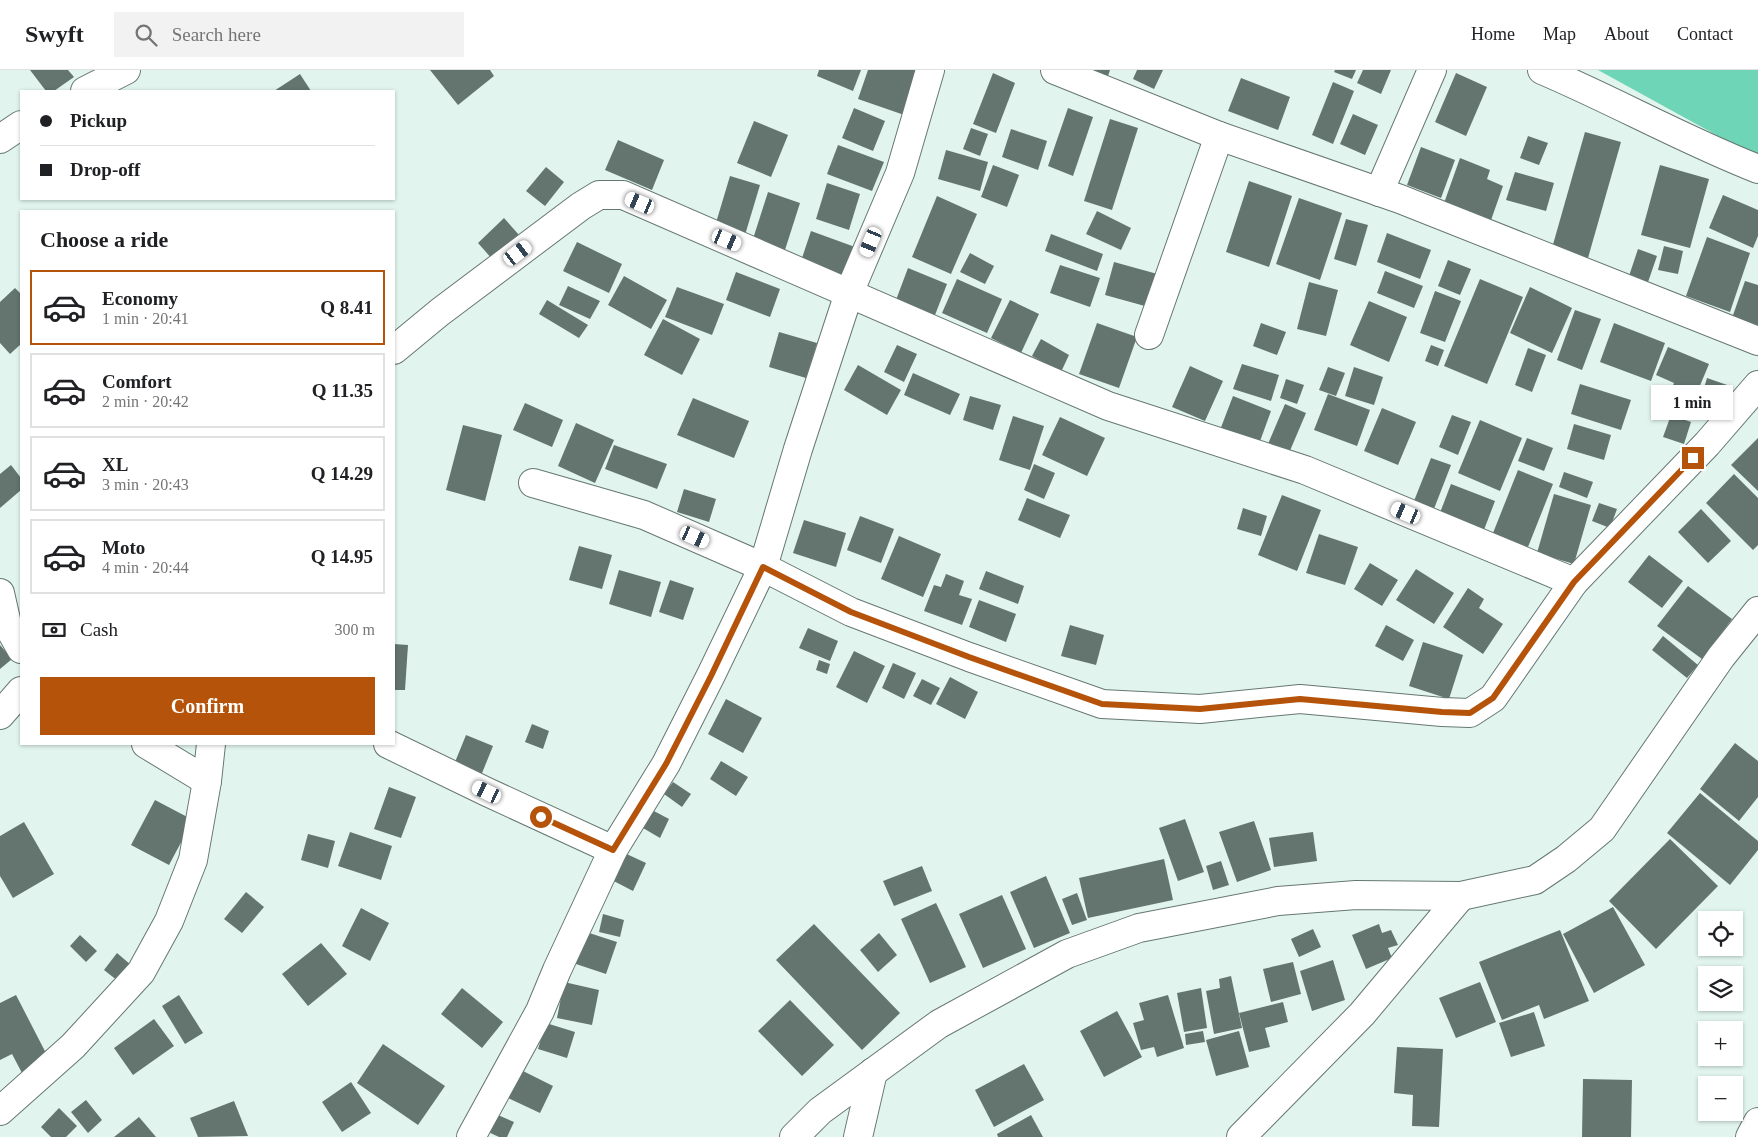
<!DOCTYPE html>
<meta charset="utf-8">
<style>
:root{--surface:#fff;--page:#f2f2f2;--text:#202124;--muted:#757577;--line:#e0e0e0;--accent:#b45309}
body{margin:0;font-family:"Times New Roman",serif;background:var(--page);color:var(--text);height:100vh;display:flex;flex-direction:column;font-size:19px;white-space:nowrap}
*{box-sizing:border-box;margin:0}
p{font-size:16px;color:var(--muted)}
.icon{flex:none;width:28px;height:28px;fill:none;stroke:currentColor;stroke-width:2;stroke-linecap:round;stroke-linejoin:round}
.map{position:relative;flex:1;overflow:hidden}
.drawer{position:absolute;left:20px;top:140px;width:375px;height:535px;display:flex;flex-direction:column;background:var(--surface);border-radius:0px;box-shadow:0 1px 4px #0004}
.drawer>*{flex:none}
.top-card{position:absolute;left:20px;top:20px;width:375px;height:110px;border-radius:0px;box-shadow:0 1px 4px #0004;display:grid;align-content:center;height:110px;padding:0 20px;background:var(--surface)}
.fabs{position:absolute;left:1698px;top:841px;display:grid;gap:10px}
.fabs a{display:grid;place-items:center;width:45px;height:45px;border-radius:0px;background:var(--surface);box-shadow:0 1px 4px #0004;font-size:25px}
.end{position:absolute;width:22px;height:22px;margin:-11px;border:6px solid #b45309;background:#fff;box-shadow:0 0 0 2px #fff}
.from{border-radius:50%}
.bubble{position:absolute;height:35px;border-radius:0px;background:var(--surface);box-shadow:0 1px 4px #0004;font-size:16px;font-weight:800;line-height:35px;text-align:center}
.car{position:absolute;width:15px;height:30px;margin:-15px -8px;border-radius:6px;box-shadow:0 0 4px 1px #0007;background:linear-gradient(#fff 24%,#345 0 40%,#fff 0 76%,#345 0 86%,#fff 0)}
.top-card b{display:flex;align-items:center;gap:18px;height:48px;font-size:19px}
.top-card b+b{border-top:1px solid var(--line)}
.top-card i{width:12px;height:12px;background:var(--text)}
ul{padding:0;list-style:none}
li{display:flex;align-items:center;gap:15px;height:75px;margin:0 10px 8px;padding:0 10px;border:2px solid var(--line);border-radius:0px}
li div{flex:1}
li b{display:block;font-size:19px}
li em{font-style:normal;font-weight:800}
li.selected{border-color:var(--accent)}
li>.icon{width:45px;height:45px;stroke-width:1.5}
h2{padding:0 20px;font-size:22px;line-height:60px}
.pay{display:flex;align-items:center;gap:12px;height:55px;padding:0 20px;font-size:19px}
.pay p{margin-inline-start:auto}
.button{display:flex;gap:10px;margin-top:auto;padding:10px 20px}
.button a{flex:1;height:58px;border-radius:0px;background:var(--accent);color:#fff;font-size:20px;font-weight:800;line-height:58px;text-align:center}
header{display:flex;align-items:center;gap:30px;box-sizing:border-box;height:70px;padding:0 25px;background:var(--surface);border-bottom:1px solid var(--line)}
header strong{font-size:24px}
nav{display:flex;gap:28px;margin-inline-start:auto;font-size:18px}
.search{width:350px;height:45px;background:var(--page);display:flex;align-items:center;gap:12px;box-sizing:border-box;padding:0 18px;border-radius:0px;color:var(--muted);font-size:19px}
.map>svg:first-child{display:block}
</style>
<header>
<strong>Swyft</strong>
<div class="search"><svg class="icon" aria-label="search" viewBox="0 0 24 24"><circle cx="10" cy="10" r="6"/><path d="M15 15l6 6"/></svg>Search here</div>
<nav><a>Home</a><a>Map</a><a>About</a><a>Contact</a></nav>
</header>
<div class="map">
<svg width="1758" height="1067" viewBox="0 0 1758 1067">
<rect width="100%" height="100%" fill="#e1f5ee"/>
<polygon fill="#6ed5b7" points="1598,0 1758,0 1758,88"/>
<g fill="#64756f">
<polygon points="30,0 68,0 74,7 54,21 46,21"/>
<polygon points="430,0 490,0 494,6 458,35"/>
<polygon points="819,0 861,0 853,21 817,6"/>
<polygon points="868,0 926,0 910,47 858,29"/>
<polygon points="1080,0 1110,0 1107,9"/>
<polygon points="1137,0 1163,0 1154,19 1133,9"/>
<polygon points="1335,0 1356,0 1352,9 1334,2"/>
<polygon points="1363,0 1391,0 1381,24 1357,13"/>
<polygon points="993,3 1015,13 996,63 973,54"/>
<polygon points="1456,3 1487,17 1466,66 1435,52"/>
<polygon points="300,4 311,21 274,21"/>
<polygon points="1241,8 1290,27 1278,60 1228,41"/>
<polygon points="1333,12 1354,21 1333,74 1312,65"/>
<polygon points="854,38 885,51 873,81 842,68"/>
<polygon points="1068,38 1093,47 1073,106 1048,96"/>
<polygon points="1353,44 1378,55 1365,85 1340,74"/>
<polygon points="1110,49 1138,58 1112,140 1084,131"/>
<polygon points="754,51 788,65 771,107 737,93"/>
<polygon points="971,58 988,64 980,86 963,79"/>
<polygon points="1011,59 1047,71 1038,100 1002,87"/>
<polygon points="1585,62 1621,72 1588,188 1552,178"/>
<polygon points="1528,66 1548,73 1539,95 1520,88"/>
<polygon points="618,70 664,90 652,120 605,100"/>
<polygon points="838,75 884,92 872,121 827,104"/>
<polygon points="1421,77 1455,90 1441,128 1407,115"/>
<polygon points="946,80 988,92 980,121 938,109"/>
<polygon points="1460,88 1490,100 1487,109 1503,116 1490,153 1443,136"/>
<polygon points="993,95 1019,105 1007,137 981,127"/>
<polygon points="1660,95 1709,109 1690,178 1641,165"/>
<polygon points="546,97 564,112 545,136 526,121"/>
<polygon points="1515,102 1554,113 1546,141 1506,130"/>
<polygon points="730,106 760,115 745,165 715,156"/>
<polygon points="1249,111 1292,126 1269,197 1226,182"/>
<polygon points="827,113 860,124 849,160 816,149"/>
<polygon points="768,122 800,133 784,183 752,172"/>
<polygon points="1723,125 1758,140 1758,166 1753,178 1709,158"/>
<polygon points="937,126 977,144 951,204 912,187"/>
<polygon points="1299,128 1342,143 1320,210 1276,194"/>
<polygon points="1097,141 1131,158 1121,180 1086,164"/>
<polygon points="504,148 519,165 493,190 478,173"/>
<polygon points="1346,149 1368,155 1356,196 1334,189"/>
<polygon points="811,161 855,177 845,206 801,191"/>
<polygon points="1387,163 1431,180 1420,209 1377,192"/>
<polygon points="1051,164 1103,184 1097,201 1045,181"/>
<polygon points="1707,167 1750,183 1730,242 1686,226"/>
<polygon points="577,172 622,194 609,223 563,201"/>
<polygon points="1664,176 1683,181 1678,204 1658,200"/>
<polygon points="1638,179 1657,186 1647,215 1628,209"/>
<polygon points="970,183 994,196 985,214 960,202"/>
<polygon points="1448,190 1471,199 1460,225 1438,216"/>
<polygon points="1114,192 1161,205 1152,238 1105,225"/>
<polygon points="1060,195 1100,208 1090,237 1050,223"/>
<polygon points="908,198 947,214 935,245 896,230"/>
<polygon points="1385,201 1423,216 1414,238 1377,223"/>
<polygon points="736,202 780,219 770,247 726,230"/>
<polygon points="624,206 667,230 651,259 608,235"/>
<polygon points="957,209 1002,229 987,263 942,243"/>
<polygon points="1480,209 1523,227 1487,314 1444,296"/>
<polygon points="1745,211 1758,215 1758,257 1732,248"/>
<polygon points="1309,212 1338,220 1326,266 1297,259"/>
<polygon points="568,216 600,231 590,249 559,235"/>
<polygon points="677,217 724,234 712,265 665,247"/>
<polygon points="1530,217 1572,238 1552,283 1510,263"/>
<polygon points="15,218 21,224 21,274 10,284 0,273 0,232"/>
<polygon points="1435,221 1461,231 1445,272 1420,263"/>
<polygon points="547,230 588,255 579,268 539,244"/>
<polygon points="1010,230 1039,244 1021,283 991,268"/>
<polygon points="1369,231 1407,247 1389,292 1350,275"/>
<polygon points="1575,240 1601,249 1582,300 1557,290"/>
<polygon points="663,249 700,269 682,305 644,285"/>
<polygon points="1097,253 1137,267 1119,318 1079,304"/>
<polygon points="1261,253 1286,262 1277,285 1253,276"/>
<polygon points="1614,253 1665,273 1651,311 1600,292"/>
<polygon points="779,262 817,273 806,308 769,297"/>
<polygon points="1041,269 1069,285 1061,302 1032,286"/>
<polygon points="897,275 917,284 904,312 884,302"/>
<polygon points="1431,275 1444,280 1438,296 1425,291"/>
<polygon points="1668,277 1709,294 1689,342 1666,332 1674,313 1656,305"/>
<polygon points="1528,278 1546,285 1532,322 1515,315"/>
<polygon points="1242,294 1279,305 1271,331 1233,319"/>
<polygon points="858,295 901,320 887,345 844,320"/>
<polygon points="1190,296 1223,311 1205,351 1172,337"/>
<polygon points="1328,297 1345,303 1336,326 1319,320"/>
<polygon points="1354,297 1383,307 1374,335 1345,326"/>
<polygon points="913,303 960,324 950,345 904,325"/>
<polygon points="1707,308 1733,317 1724,346 1698,338"/>
<polygon points="1286,309 1304,315 1297,334 1280,328"/>
<polygon points="1580,314 1631,330 1621,360 1571,344"/>
<polygon points="1328,324 1370,340 1357,376 1314,360"/>
<polygon points="970,326 1001,335 993,360 963,350"/>
<polygon points="1233,326 1271,341 1259,374 1220,360"/>
<polygon points="693,328 749,351 734,388 677,365"/>
<polygon points="525,333 563,350 552,377 513,360"/>
<polygon points="1285,334 1306,343 1289,383 1268,374"/>
<polygon points="1382,338 1416,352 1398,395 1364,381"/>
<polygon points="1452,345 1471,352 1458,385 1439,377"/>
<polygon points="1671,345 1691,352 1684,374 1663,367"/>
<polygon points="1013,346 1044,356 1030,400 999,390"/>
<polygon points="1060,347 1105,368 1087,406 1042,385"/>
<polygon points="1480,350 1522,368 1500,421 1458,403"/>
<polygon points="576,353 614,370 595,413 558,396"/>
<polygon points="1574,354 1611,365 1604,390 1567,379"/>
<polygon points="463,355 502,365 485,431 446,420"/>
<polygon points="1527,368 1553,378 1544,401 1518,391"/>
<polygon points="1758,368 1758,421 1731,395"/>
<polygon points="614,375 667,394 657,419 605,399"/>
<polygon points="1431,388 1451,395 1432,444 1412,436"/>
<polygon points="1034,394 1055,403 1044,429 1024,420"/>
<polygon points="11,395 21,408 21,420 0,438 0,404"/>
<polygon points="1518,400 1553,414 1528,477 1493,463"/>
<polygon points="1564,402 1593,412 1587,428 1559,417"/>
<polygon points="1734,404 1758,428 1758,475 1753,480 1706,433"/>
<polygon points="1451,414 1495,431 1482,465 1438,448"/>
<polygon points="684,419 716,429 709,452 677,442"/>
<polygon points="1554,424 1591,435 1574,494 1537,483"/>
<polygon points="1282,425 1321,440 1297,501 1258,485"/>
<polygon points="1027,428 1070,445 1060,468 1018,450"/>
<polygon points="1599,433 1617,439 1610,458 1592,451"/>
<polygon points="1243,438 1267,446 1261,466 1237,459"/>
<polygon points="1701,439 1731,471 1708,493 1678,462"/>
<polygon points="860,446 894,459 881,493 847,480"/>
<polygon points="804,450 846,463 836,497 793,483"/>
<polygon points="1319,464 1358,477 1345,515 1306,503"/>
<polygon points="899,466 941,484 923,527 881,509"/>
<polygon points="579,476 612,485 602,519 569,510"/>
<polygon points="1649,485 1683,511 1662,538 1628,512"/>
<polygon points="1370,493 1398,510 1382,536 1354,519"/>
<polygon points="1416,499 1454,523 1434,554 1396,530"/>
<polygon points="619,500 661,512 651,547 609,534"/>
<polygon points="986,501 1024,516 1018,534 979,519"/>
<polygon points="946,504 964,511 959,525 972,529 962,555 924,541 934,515 941,517"/>
<polygon points="670,510 694,518 683,550 659,542"/>
<polygon points="1688,516 1732,549 1702,589 1657,556"/>
<polygon points="1468,518 1484,529 1479,538 1503,554 1483,584 1443,557"/>
<polygon points="979,530 1016,544 1006,572 969,557"/>
<polygon points="1070,555 1104,565 1096,595 1061,586"/>
<polygon points="1386,555 1414,570 1403,591 1375,576"/>
<polygon points="808,558 838,571 830,591 799,578"/>
<polygon points="1663,566 1698,595 1687,608 1652,580"/>
<polygon points="1423,572 1463,585 1449,629 1409,616"/>
<polygon points="394,574 408,575 405,620 394,620"/>
<polygon points="0,575 12,589 0,599"/>
<polygon points="854,581 885,596 867,633 836,617"/>
<polygon points="819,590 830,594 827,604 816,600"/>
<polygon points="893,593 916,603 904,629 882,618"/>
<polygon points="950,607 978,622 965,649 936,634"/>
<polygon points="922,609 940,618 931,635 913,626"/>
<polygon points="726,629 762,648 743,683 708,664"/>
<polygon points="532,654 549,661 543,679 525,672"/>
<polygon points="466,665 493,676 480,708 453,697"/>
<polygon points="1735,673 1758,691 1758,727 1739,751 1700,719"/>
<polygon points="721,691 748,707 736,726 710,709"/>
<polygon points="673,712 691,724 682,737 664,724"/>
<polygon points="389,717 416,727 401,768 374,759"/>
<polygon points="1700,723 1758,771 1758,780 1730,815 1667,763"/>
<polygon points="155,730 193,750 169,795 131,775"/>
<polygon points="652,740 669,749 660,768 643,758"/>
<polygon points="1185,749 1204,802 1178,811 1159,758"/>
<polygon points="1254,751 1271,800 1237,812 1219,762"/>
<polygon points="24,752 54,804 13,828 0,806 0,766"/>
<polygon points="350,762 392,776 381,810 338,796"/>
<polygon points="1313,762 1317,791 1274,797 1269,768"/>
<polygon points="308,764 335,771 328,798 301,790"/>
<polygon points="1670,769 1718,816 1656,879 1609,831"/>
<polygon points="618,780 646,793 633,821 606,807"/>
<polygon points="1164,789 1173,830 1088,848 1079,808"/>
<polygon points="1221,791 1229,815 1213,820 1206,796"/>
<polygon points="922,796 932,821 894,836 883,811"/>
<polygon points="1046,806 1070,863 1034,878 1010,822"/>
<polygon points="246,822 264,837 242,863 224,849"/>
<polygon points="1077,823 1087,850 1072,855 1062,829"/>
<polygon points="1002,825 1026,879 983,898 959,844"/>
<polygon points="936,833 966,897 930,913 901,849"/>
<polygon points="1613,837 1645,895 1594,923 1563,864"/>
<polygon points="361,838 389,853 370,891 342,876"/>
<polygon points="603,844 624,850 620,867 599,862"/>
<polygon points="814,854 900,943 862,980 776,890"/>
<polygon points="1379,854 1382,863 1391,860 1398,875 1388,878 1392,888 1366,899 1352,865"/>
<polygon points="1313,859 1321,877 1299,887 1291,869"/>
<polygon points="580,860 617,872 606,904 570,892"/>
<polygon points="1560,860 1589,931 1544,949 1539,935 1502,950 1479,892"/>
<polygon points="879,863 897,885 878,902 860,880"/>
<polygon points="80,865 97,881 86,892 70,876"/>
<polygon points="321,873 347,904 308,936 282,904"/>
<polygon points="117,883 131,895 118,911 104,900"/>
<polygon points="1333,890 1345,930 1312,941 1300,901"/>
<polygon points="1293,892 1301,924 1271,932 1263,899"/>
<polygon points="1231,906 1242,958 1214,964 1206,921 1220,918 1219,909"/>
<polygon points="564,912 599,920 592,955 557,948"/>
<polygon points="1480,912 1496,952 1456,968 1439,928"/>
<polygon points="462,918 503,952 482,978 441,944"/>
<polygon points="1201,918 1207,958 1184,962 1177,923"/>
<polygon points="16,925 49,989 22,1003 12,984 0,990 0,933"/>
<polygon points="179,925 203,963 185,974 162,936"/>
<polygon points="1168,925 1184,978 1157,987 1154,977 1141,980 1133,953 1144,950 1139,933"/>
<polygon points="790,930 834,975 802,1006 758,961"/>
<polygon points="1283,932 1288,952 1265,958 1270,977 1249,982 1239,943"/>
<polygon points="1117,941 1142,987 1104,1007 1080,961"/>
<polygon points="1534,942 1545,976 1511,987 1499,953"/>
<polygon points="154,949 174,976 133,1005 114,978"/>
<polygon points="546,953 575,962 567,988 538,979"/>
<polygon points="1203,961 1205,972 1186,975 1185,964"/>
<polygon points="1239,961 1249,997 1216,1006 1206,970"/>
<polygon points="383,974 445,1016 418,1055 357,1013"/>
<polygon points="1397,977 1443,979 1439,1057 1412,1056 1413,1025 1394,1023"/>
<polygon points="1024,994 1044,1030 994,1057 975,1020"/>
<polygon points="521,1000 553,1016 540,1043 508,1028"/>
<polygon points="1583,1009 1632,1010 1631,1067 1582,1067"/>
<polygon points="351,1012 371,1043 342,1062 322,1032"/>
<polygon points="86,1030 102,1050 88,1063 71,1042"/>
<polygon points="234,1031 248,1066 198,1067 190,1048"/>
<polygon points="59,1038 77,1056 66,1067 51,1067 41,1057"/>
<polygon points="491,1042 514,1052 507,1067 499,1067 484,1060"/>
<polygon points="1031,1045 1043,1067 998,1067 997,1064"/>
<polygon points="139,1047 156,1067 114,1067"/>
</g>
<g fill="none" stroke-linecap="round" stroke-linejoin="round">
<g stroke="#667771" stroke-width="30">
<g id="minor">
<polyline points="1055,0 1219,66 1400,129 1758,271"/>
<path d="M1542,0C1615,31 1684,70 1758,99"/>
<polyline points="85,21 126,0"/>
<polyline points="0,69 21,55"/>
<polyline points="1379,122 1432,0"/>
<polyline points="1149,265 1219,66"/>
<polyline points="394,280 440,242 581,136 599,125 623,125 1108,336 1305,400 1574,512"/>
<polyline points="533,413 644,445 763,497 851,542 969,587 1102,634 1200,639 1300,629 1442,642 1470,643 1493,628 1574,512 1707,374 1758,315"/>
<polyline points="0,523 7,554 21,579"/>
<polyline points="0,645 21,621"/>
<polyline points="146,674 207,711"/>
<polyline points="388,674 487,722 613,780"/>
<polyline points="0,1041 73,976 141,902 169,851 193,790 207,711 211,674"/>
<polyline points="471,1067 540,941 557,900 613,780 666,694 711,605 763,497 798,379 849,223 900,103 930,0"/>
<polyline points="794,1067 820,1041 939,954 1067,884 1139,858 1278,831 1356,825 1461,826 1535,810 1566,789 1602,759 1721,587 1758,541"/>
<polyline points="858,1067 873,1002"/>
<polyline points="1241,1067 1362,944 1461,826"/>
<polyline points="1750,1067 1758,1052"/>
</g>
</g>
<use href="#minor" stroke="#fff" stroke-width="28"/>
</g>
<g fill="none" stroke-linecap="round" stroke-linejoin="round">
<polyline stroke="#b45309" stroke-width="6" points="541,747 613,780 666,694 711,606 763,497 851,542 969,587 1102,634 1200,639 1300,629 1442,642 1470,643 1493,628 1574,512 1693,388"/>
</g>
</svg>
<div class="fabs">
<a><svg class="icon" aria-label="locate" viewBox="0 0 24 24"><circle cx="12" cy="12" r="6"/><path d="M12 2v4M12 18v4M2 12h4M18 12h4"/></svg></a>
<a><svg class="icon" aria-label="layers" viewBox="0 0 24 24"><path d="M12 4l9 5-9 5-9-5zM3 14l9 5 9-5"/></svg></a>
<a>+</a>
<a>−</a>
</div>
<i class="end from" style="left:541px;top:747px"></i>
<i class="end" style="left:1693px;top:388px"></i>
<div class="bubble" style="left:1651px;top:315px;width:82px">1 min</div>
<i class="car" style="left:640px;top:133px;rotate:293deg"></i>
<i class="car" style="left:727px;top:170px;rotate:113deg"></i>
<i class="car" style="left:871px;top:172px;rotate:203deg"></i>
<i class="car" style="left:518px;top:183px;rotate:53deg"></i>
<i class="car" style="left:1406px;top:443px;rotate:293deg"></i>
<i class="car" style="left:695px;top:467px;rotate:114deg"></i>
<i class="car" style="left:487px;top:722px;rotate:296deg"></i>
<div class="top-card">
<b><i class="from"></i>Pickup</b>
<b><i></i>Drop-off</b>
</div>
<section class="drawer">
<h2>Choose a ride</h2>
<ul>
<li class="selected"><svg class="icon" aria-label="car" viewBox="0 0 24 24"><path d="M5 17H2v-5l4-1 3-4h7l3 4 3 1v5h-3M9 17h6M6 11h13"/><circle cx="7" cy="17" r="2"/><circle cx="17" cy="17" r="2"/></svg><div><b>Economy</b><p>1 min · 20:41</p></div><em>Q 8.41</em></li>
<li><svg class="icon" aria-label="car" viewBox="0 0 24 24"><path d="M5 17H2v-5l4-1 3-4h7l3 4 3 1v5h-3M9 17h6M6 11h13"/><circle cx="7" cy="17" r="2"/><circle cx="17" cy="17" r="2"/></svg><div><b>Comfort</b><p>2 min · 20:42</p></div><em>Q 11.35</em></li>
<li><svg class="icon" aria-label="car" viewBox="0 0 24 24"><path d="M5 17H2v-5l4-1 3-4h7l3 4 3 1v5h-3M9 17h6M6 11h13"/><circle cx="7" cy="17" r="2"/><circle cx="17" cy="17" r="2"/></svg><div><b>XL</b><p>3 min · 20:43</p></div><em>Q 14.29</em></li>
<li><svg class="icon" aria-label="car" viewBox="0 0 24 24"><path d="M5 17H2v-5l4-1 3-4h7l3 4 3 1v5h-3M9 17h6M6 11h13"/><circle cx="7" cy="17" r="2"/><circle cx="17" cy="17" r="2"/></svg><div><b>Moto</b><p>4 min · 20:44</p></div><em>Q 14.95</em></li>
</ul>
<div class="pay"><svg class="icon" aria-label="cash" viewBox="0 0 24 24"><path d="M3 7h18v10H3z"/><circle cx="12" cy="12" r="2"/></svg>Cash<p>300 m</p></div>
<div class="button"><a>Confirm</a></div>
</section>
</div>
